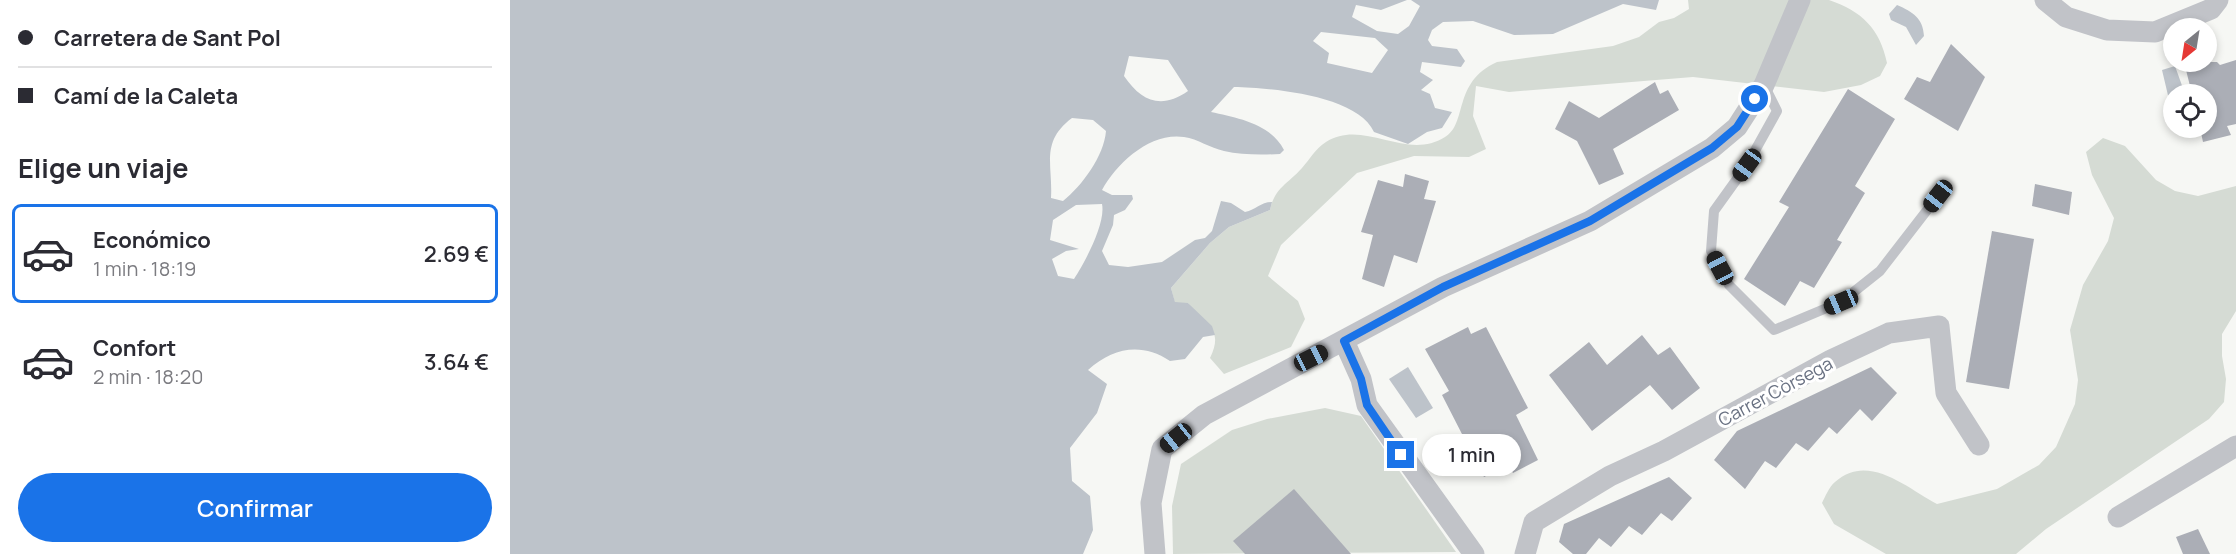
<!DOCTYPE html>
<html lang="es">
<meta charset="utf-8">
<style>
:root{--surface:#fff;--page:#f2f2f3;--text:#2b2b33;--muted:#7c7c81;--line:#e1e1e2;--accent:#1a73e8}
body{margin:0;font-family:Manrope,sans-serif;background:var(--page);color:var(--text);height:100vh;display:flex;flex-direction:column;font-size:22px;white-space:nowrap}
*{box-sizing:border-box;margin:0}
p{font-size:20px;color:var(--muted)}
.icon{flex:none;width:33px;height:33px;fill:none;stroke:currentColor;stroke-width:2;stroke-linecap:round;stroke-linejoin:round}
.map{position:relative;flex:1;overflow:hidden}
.panel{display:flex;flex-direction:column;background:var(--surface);width:510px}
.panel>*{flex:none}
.banner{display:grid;align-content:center;height:132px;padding:0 18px;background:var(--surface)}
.needle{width:39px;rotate:210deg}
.tools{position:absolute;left:1653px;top:18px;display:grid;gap:12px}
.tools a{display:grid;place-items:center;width:54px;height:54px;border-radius:50%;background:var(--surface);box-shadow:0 3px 9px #0003;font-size:30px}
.end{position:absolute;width:27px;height:27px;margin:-14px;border:8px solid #1a73e8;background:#fff;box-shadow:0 0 0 3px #fff}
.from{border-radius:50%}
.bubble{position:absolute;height:42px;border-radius:21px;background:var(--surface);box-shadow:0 3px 9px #0003;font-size:20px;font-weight:600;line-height:42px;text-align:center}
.car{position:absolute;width:18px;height:36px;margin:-18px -9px;border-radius:8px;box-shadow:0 0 4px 2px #0007;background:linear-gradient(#222 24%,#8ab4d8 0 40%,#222 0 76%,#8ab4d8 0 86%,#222 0)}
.banner b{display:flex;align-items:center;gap:21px;height:57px;font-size:22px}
.banner b+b{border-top:2px solid var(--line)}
.banner i{width:15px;height:15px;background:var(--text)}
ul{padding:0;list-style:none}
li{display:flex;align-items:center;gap:18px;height:99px;margin:0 12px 9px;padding:0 6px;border:3px solid transparent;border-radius:9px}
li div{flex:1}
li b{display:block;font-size:22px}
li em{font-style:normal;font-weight:600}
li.current{border-color:var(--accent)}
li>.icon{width:54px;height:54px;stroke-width:1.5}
h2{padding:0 18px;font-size:27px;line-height:72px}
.button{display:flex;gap:12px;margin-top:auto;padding:12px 18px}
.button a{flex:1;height:69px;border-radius:36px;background:var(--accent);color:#fff;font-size:24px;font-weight:600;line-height:69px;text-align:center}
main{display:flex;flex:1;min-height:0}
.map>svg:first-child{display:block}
</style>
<main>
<section class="panel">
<div class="banner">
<b><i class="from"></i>Carretera de Sant Pol</b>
<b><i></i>Camí de la Caleta</b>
</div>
<h2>Elige un viaje</h2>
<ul>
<li class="current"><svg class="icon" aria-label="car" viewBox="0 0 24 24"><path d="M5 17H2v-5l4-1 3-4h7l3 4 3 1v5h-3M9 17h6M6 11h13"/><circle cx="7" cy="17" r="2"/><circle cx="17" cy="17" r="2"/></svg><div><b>Económico</b><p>1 min · 18:19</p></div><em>2.69 €</em></li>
<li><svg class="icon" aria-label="car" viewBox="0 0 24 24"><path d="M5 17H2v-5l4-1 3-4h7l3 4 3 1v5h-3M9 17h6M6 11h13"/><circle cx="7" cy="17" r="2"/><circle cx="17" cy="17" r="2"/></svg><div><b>Confort</b><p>2 min · 18:20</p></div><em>3.64 €</em></li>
</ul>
<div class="button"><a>Confirmar</a></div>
</section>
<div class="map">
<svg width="1726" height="554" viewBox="0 0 1726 554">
<rect width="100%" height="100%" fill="#f6f7f4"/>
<g fill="#d5dbd4">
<path d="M1178,0H1319C1352,11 1370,29 1377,63L1370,76L1351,85L1314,92L1183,77L999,92L966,86L963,116L976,149L959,157L904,156L847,173L771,245L758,276L788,301L795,319L781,347L714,374L700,358C715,328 694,323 678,303H665L661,288L700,243L719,227L760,210C765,187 778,184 792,168C800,159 805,149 816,142C854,118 896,162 935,137C958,124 942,82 987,62L1103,46L1129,37L1149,22L1164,18L1179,9Z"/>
<path d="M1593,138L1615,146L1646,180L1665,191L1688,196L1726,186V311L1712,334V356L1716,379L1714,402L1699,419L1536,529L1506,554H1376L1324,524L1312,503C1315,497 1319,487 1325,482C1358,452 1397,488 1427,504L1487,489L1529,465L1546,447L1565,404L1568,380L1560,330L1573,285L1598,241L1604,218L1582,175L1576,152Z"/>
<polygon points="815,408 851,416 946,552 663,554 662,506 671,464 722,430 757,419"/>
</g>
<g fill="#bdc3ca" fill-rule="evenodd">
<path d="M0,0H897L871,10L846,5L842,17L867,31L888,34L899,26L910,6L901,0H1149L1146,10L1113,4L1043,34L1004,35L963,21L933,22L922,30L918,40L922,46L947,49L955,61L951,67L912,62L910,72L923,80L911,90L920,94L925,108L942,112L932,128L917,132L898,144L864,132C847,95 761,88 724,87L701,112C727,118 760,123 774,150L770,154C752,155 731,155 714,151C700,148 688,139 674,137C640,132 607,163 592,190L602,195H622L623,199L615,210L604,215L603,225L592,251L599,265L618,267L652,262L685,240L695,238L702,231L711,201L721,203L735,212C746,210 750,202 762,202L760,210L719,227L700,243L661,288L665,302L678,303L702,326L705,335L693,337L675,359L660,361C631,342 603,348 578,370L597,384L587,413L560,448L562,481L580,496L583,530L573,554H0ZM811,32L865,38L878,50L862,73L817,63L819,53L803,41ZM619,56L658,60L678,91C651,110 631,101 614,76ZM562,118L583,120L596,131C594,156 572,186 553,201L541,198C543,165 530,142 562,118ZM592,204C596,223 575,262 564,279L548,276L542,259L556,251L569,249L540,240L543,220L566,205Z"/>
<path d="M1387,5C1403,12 1413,18 1414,36L1406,45L1396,27L1381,20L1379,14Z"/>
<polygon points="1665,66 1675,94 1664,94 1663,107 1661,108 1652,70"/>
<polygon points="898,367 923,408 906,418 879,379"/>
</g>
<g fill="#abaeb6">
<polygon points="1441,44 1475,77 1448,131 1394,99 1407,77 1420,82"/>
<polygon points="1726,60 1726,124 1717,126 1721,135 1693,142 1690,128 1696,128 1696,94 1682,94 1674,62 1707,62 1710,65"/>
<polygon points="1145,82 1150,94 1158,90 1169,110 1103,149 1114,174 1089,185 1067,141 1045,129 1059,101 1089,118"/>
<polygon points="1338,89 1385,119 1345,186 1355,193 1327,240 1332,242 1304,288 1290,281 1275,306 1234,279 1279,207 1269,202"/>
<polygon points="895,174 919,181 914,199 926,201 907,263 884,255 874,287 852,279 863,235 851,232 868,180 893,187"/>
<polygon points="1525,184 1562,192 1559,215 1522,206"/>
<polygon points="1482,231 1524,239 1499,389 1456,382"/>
<polygon points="958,327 961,334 976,327 1018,408 1006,415 1028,460 1003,473 998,465 974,477 932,395 939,391 915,349"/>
<polygon points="1132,335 1148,355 1160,347 1190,388 1162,410 1140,385 1082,431 1039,375 1079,342 1097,365"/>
<polygon points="1361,367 1387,393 1362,421 1350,409 1327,434 1319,427 1298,451 1286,443 1266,468 1255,461 1235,489 1204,460 1227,431"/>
<polygon points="1159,477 1182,498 1162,521 1151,513 1132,535 1119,526 1101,547 1089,538 1076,554 1063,554 1049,542 1054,524"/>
<polygon points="784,489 841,554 735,554 723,541"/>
<polygon points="1688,529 1700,554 1673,554 1666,537"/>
</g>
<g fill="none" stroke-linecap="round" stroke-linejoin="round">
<polyline stroke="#c1c3c8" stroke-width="10" points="1254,85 1267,111 1237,165 1204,211 1201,251 1219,285 1264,330 1331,302 1370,271 1428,196"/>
<g stroke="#c1c3c8" stroke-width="21">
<polyline points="1535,0 1556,17 1597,30 1645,32 1701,9 1708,0"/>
<polyline points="834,341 851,379 857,405 964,554"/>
<polyline points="1608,517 1726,446"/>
<polyline points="645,554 641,503 652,449 694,415 933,287 1080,221 1202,148 1227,127 1254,85 1290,0"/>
<polyline points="1015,554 1024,522 1100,476 1154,451 1321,360 1379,333 1429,326 1436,393 1469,445"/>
</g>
</g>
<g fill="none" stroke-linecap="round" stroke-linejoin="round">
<polyline stroke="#1a73e8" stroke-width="8" points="891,455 857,405 851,379 834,341 933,287 1080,221 1202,148 1227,127 1245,99"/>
</g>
<g text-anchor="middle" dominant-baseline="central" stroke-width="6" stroke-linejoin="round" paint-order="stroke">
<g font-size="18" fill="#697182" stroke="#fff">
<text transform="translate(1265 391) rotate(-28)">Carrer Còrsega</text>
</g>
</g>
</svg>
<div class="tools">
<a><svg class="needle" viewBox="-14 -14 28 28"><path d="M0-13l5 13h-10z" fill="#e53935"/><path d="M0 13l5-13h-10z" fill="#7c7c81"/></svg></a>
<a><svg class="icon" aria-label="locate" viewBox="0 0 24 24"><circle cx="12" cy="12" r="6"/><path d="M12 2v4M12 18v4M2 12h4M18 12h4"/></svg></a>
</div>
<i class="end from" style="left:1245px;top:99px"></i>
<i class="end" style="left:891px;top:455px"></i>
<div class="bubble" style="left:912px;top:434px;width:99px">1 min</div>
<i class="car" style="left:1237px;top:165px;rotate:216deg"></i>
<i class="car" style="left:1428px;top:196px;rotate:218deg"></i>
<i class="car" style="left:1210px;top:268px;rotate:332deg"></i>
<i class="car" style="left:1331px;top:302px;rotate:247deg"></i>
<i class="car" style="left:801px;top:358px;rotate:63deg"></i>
<i class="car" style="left:666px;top:438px;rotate:231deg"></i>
</div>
</main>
